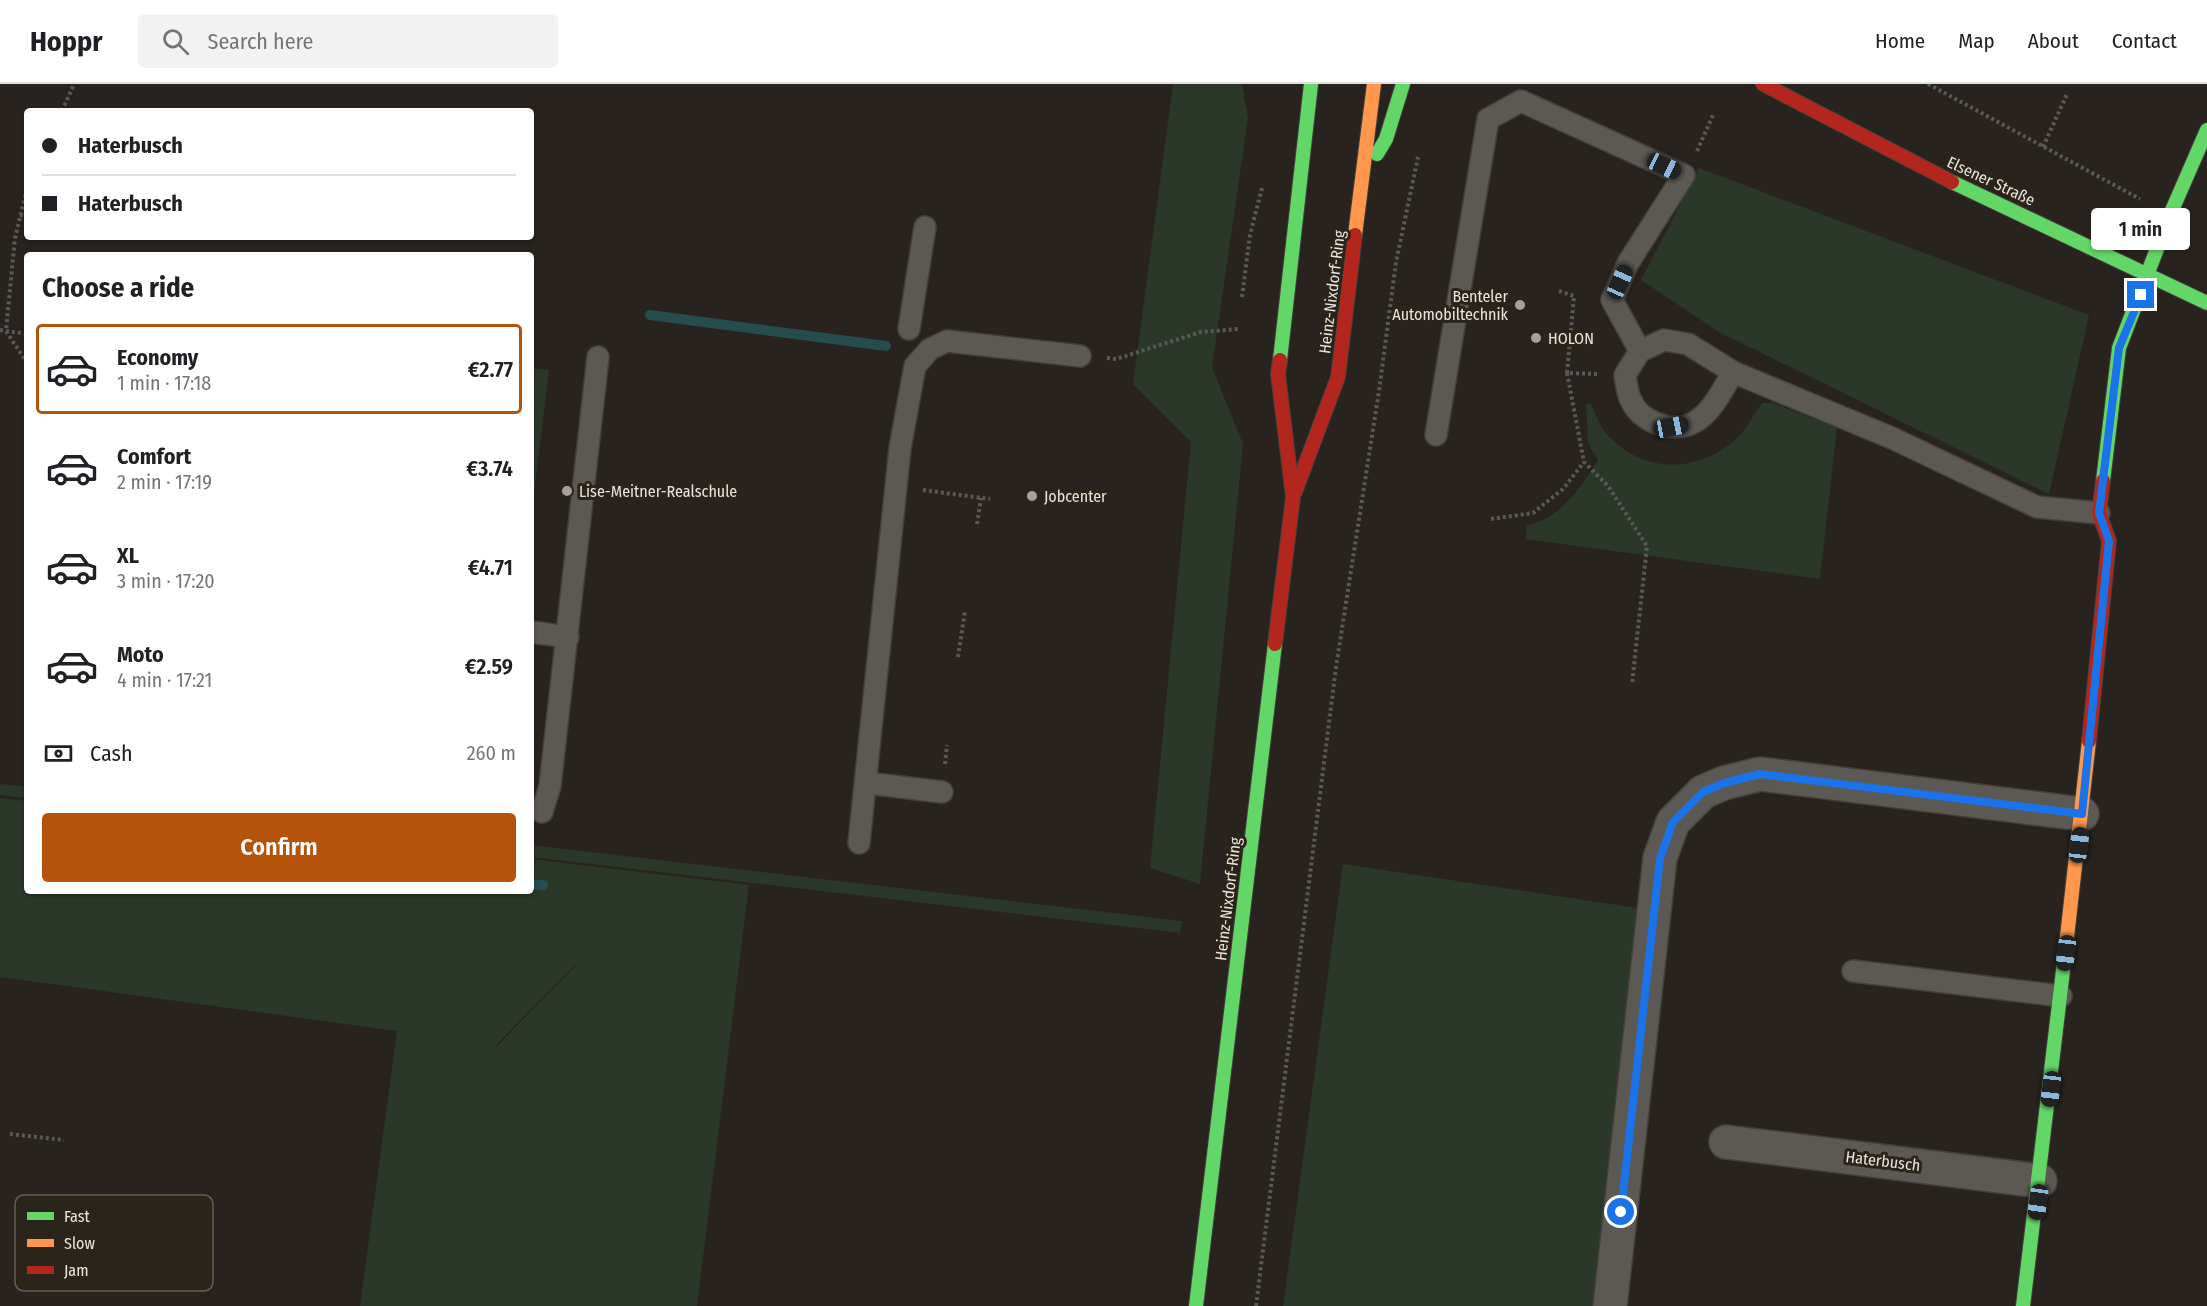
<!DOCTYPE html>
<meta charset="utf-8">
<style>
:root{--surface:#fff;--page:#f2f2f2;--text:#202124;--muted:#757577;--line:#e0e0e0;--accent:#b45309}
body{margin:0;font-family:"Fira Sans Condensed",sans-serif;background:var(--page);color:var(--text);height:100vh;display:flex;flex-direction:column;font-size:22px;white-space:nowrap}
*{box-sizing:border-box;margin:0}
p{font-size:20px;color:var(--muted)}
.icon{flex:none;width:33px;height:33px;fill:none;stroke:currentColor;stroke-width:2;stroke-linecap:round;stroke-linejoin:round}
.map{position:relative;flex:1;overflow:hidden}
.panel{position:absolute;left:24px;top:168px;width:510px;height:642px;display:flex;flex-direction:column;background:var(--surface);border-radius:6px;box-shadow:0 2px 4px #0004}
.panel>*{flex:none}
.guide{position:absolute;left:24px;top:24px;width:510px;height:132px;border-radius:6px;box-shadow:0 2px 4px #0004;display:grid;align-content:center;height:132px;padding:0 18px;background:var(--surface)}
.end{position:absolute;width:27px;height:27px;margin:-14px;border:8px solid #1a73e8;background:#fff;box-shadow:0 0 0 3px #fff}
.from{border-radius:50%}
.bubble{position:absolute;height:42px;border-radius:6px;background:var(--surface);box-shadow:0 2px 4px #0004;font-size:20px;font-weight:600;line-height:42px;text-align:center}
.car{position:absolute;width:18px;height:36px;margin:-18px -9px;border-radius:8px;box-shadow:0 0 4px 2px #0007;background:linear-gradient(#222 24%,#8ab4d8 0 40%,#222 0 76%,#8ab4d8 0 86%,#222 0)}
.guide b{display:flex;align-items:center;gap:21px;height:57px;font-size:22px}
.guide b+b{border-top:2px solid var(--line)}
.guide i{width:15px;height:15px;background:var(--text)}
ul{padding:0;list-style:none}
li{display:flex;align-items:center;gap:18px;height:90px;margin:0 12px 9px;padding:0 6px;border:3px solid transparent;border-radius:6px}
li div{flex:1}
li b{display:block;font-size:22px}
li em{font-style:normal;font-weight:600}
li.active{border-color:var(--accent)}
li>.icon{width:54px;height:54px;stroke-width:1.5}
h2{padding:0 18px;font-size:27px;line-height:72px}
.pay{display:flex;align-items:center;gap:15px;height:66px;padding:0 18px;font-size:22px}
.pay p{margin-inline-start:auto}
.action{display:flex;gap:12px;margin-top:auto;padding:12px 18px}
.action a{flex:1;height:69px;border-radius:6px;background:var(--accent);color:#fff;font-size:24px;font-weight:600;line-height:69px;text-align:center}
header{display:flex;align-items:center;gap:36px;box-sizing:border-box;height:84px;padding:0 30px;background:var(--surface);border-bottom:2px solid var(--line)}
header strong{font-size:28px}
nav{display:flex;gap:33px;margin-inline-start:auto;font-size:21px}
.search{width:420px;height:54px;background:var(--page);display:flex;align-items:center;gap:15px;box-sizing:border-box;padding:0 21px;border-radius:6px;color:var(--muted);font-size:22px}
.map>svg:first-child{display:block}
</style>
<header>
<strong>Hoppr</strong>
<div class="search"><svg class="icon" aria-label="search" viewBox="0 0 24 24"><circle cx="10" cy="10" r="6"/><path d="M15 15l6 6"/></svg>Search here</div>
<nav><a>Home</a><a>Map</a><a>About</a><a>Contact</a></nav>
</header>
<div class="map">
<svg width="2207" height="1222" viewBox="0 0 2207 1222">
<rect width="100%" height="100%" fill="#28231e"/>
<g fill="#2a3729" fill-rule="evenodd">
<polygon points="1173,0 1242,0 1248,34 1212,283 1243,360 1200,800 1150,784 1191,358 1133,300"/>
<polygon points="1699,84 2089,231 2049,410 1719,248 1641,196"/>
<polygon points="531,284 549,286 533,419 531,419"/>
<path d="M1590,319C1595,328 1599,340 1605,348C1640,389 1695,391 1735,356C1746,347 1753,330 1762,319H1773L1837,344L1820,495L1525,455L1527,441C1559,436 1582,402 1598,376L1588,359L1586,321Z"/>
<polygon points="0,700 27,703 27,714 0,711"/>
<path d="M0,714L27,717V807H531V775L749,801L697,1222H360L397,947L0,893ZM576,880V881L496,963V961Z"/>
<polygon points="531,761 1182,837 1180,849 531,773"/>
<polygon points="1343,780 1644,825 1596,1222 1283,1222"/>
</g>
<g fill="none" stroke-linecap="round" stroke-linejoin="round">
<g stroke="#264c4e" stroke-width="10">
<polyline points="650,231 886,262"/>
<polyline points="531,800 543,801"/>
</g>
<g stroke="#43403c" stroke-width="24">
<g id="lane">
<polyline points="909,245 925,143"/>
<path d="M1733,288C1723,305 1712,329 1693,339C1671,350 1638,337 1630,314C1627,307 1626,298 1625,291L1640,267L1664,256L1688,260L1733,288L1892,354L2037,423L2099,429"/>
<polyline points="1436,351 1488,35 1521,17 1684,91 1628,179 1612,216 1640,267"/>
<polyline points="531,548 568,553"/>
<polyline points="867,699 942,708"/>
<polyline points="542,728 550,702 598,273"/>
<polyline points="859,759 900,364 915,282 930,265 947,257 1080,272"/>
<polyline points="1853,887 2061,912"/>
</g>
</g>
<g stroke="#43403c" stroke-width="36">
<g id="street">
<polyline points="1726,1058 2040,1097"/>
<polyline points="1610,1222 1660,774 1673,738 1703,708 1724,699 1760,690 2082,730"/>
</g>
</g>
<g stroke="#43403c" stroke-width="16">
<g id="fast">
<polyline points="1377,70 1386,55 1403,0"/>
<polyline points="1952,98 2207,219"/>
<polyline points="1280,276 1311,0"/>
<polyline points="2103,397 2119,264 2170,131 2207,46"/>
<polyline points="1196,1222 1275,560"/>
<polyline points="2023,1222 2067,853"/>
</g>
</g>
<g stroke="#43403c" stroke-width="16">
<g id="slow">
<polyline points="1355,151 1374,0"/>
<polyline points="2067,853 2089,657"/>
</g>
</g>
<g stroke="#43403c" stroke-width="16">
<g id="jam">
<polyline points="1763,0 1952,98"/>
<polyline points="1295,408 1338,293 1355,151"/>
<polyline points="1275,560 1293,413 1278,290 1280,276"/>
<polyline points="2089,657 2109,457 2099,429 2103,397"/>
</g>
</g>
<g stroke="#5a5855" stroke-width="4" stroke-dasharray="3 3" stroke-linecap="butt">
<polyline points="1928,0 2140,115"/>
<polyline points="62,27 74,0"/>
<polyline points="2043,63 2067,10"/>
<polyline points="1697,67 1713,31"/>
<polyline points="27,105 15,154 6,247 27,279"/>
<polyline points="20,131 27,132"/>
<polyline points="1559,207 1574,212 1567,289"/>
<polyline points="1242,213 1250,151 1262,104"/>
<polyline points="0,246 27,250"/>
<polyline points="1107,274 1116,275 1201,248 1239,245"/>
<polyline points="1597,290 1567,289 1584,378 1608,402 1647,462 1632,600"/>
<polyline points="923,406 990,415"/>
<polyline points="1491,435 1533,429 1563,405 1584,378"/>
<polyline points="977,440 981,414"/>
<polyline points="958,573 965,527"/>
<polyline points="945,680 947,661"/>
<polyline points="10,1050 64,1056"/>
<polyline points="1256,1222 1336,583 1379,307 1396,178 1418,73"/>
</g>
<use href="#lane" stroke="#5c5854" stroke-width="21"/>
<use href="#street" stroke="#5c5854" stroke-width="33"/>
<use href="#fast" stroke="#63d668" stroke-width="14"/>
<use href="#slow" stroke="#ff974d" stroke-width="14"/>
<use href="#jam" stroke="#b3261e" stroke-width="14"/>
</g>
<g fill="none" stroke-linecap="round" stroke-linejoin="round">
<polyline stroke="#1a73e8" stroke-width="8" points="1621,1128 1660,774 1673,738 1703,708 1724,699 1760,690 2082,730 2109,457 2099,429 2119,264 2141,211"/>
</g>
<g fill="#a5a09b" stroke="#2b241b" stroke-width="2">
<circle cx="1520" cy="221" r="6"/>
<circle cx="1536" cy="254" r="6"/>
<circle cx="567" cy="407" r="6"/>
<circle cx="1032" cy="412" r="6"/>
</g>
<g text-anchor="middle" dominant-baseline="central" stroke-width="6" stroke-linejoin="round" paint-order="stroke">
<g font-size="16" fill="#e9e4de" stroke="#2b241b">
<text transform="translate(1991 97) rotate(25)">Elsener Straße</text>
<text transform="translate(1332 208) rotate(-83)">Heinz-Nixdorf-Ring</text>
<text transform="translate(1228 815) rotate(-83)">Heinz-Nixdorf-Ring</text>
<text transform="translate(1883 1077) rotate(7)">Haterbusch</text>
</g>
<g font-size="16" fill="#e9e4de" stroke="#2b241b" text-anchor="start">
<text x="1508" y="212" text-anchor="end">Benteler<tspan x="1508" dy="18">Automobiltechnik</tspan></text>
<text x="1548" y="254">HOLON</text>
<text x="579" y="407">Lise-Meitner-Realschule</text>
<text x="1044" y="412">Jobcenter</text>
</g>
</g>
<rect x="15" y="1111" width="198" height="96" rx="9" fill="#2b241b" stroke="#645e56" stroke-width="1.5"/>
<rect x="27" y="1128" width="27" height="8" fill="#63d668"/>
<rect x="27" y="1155" width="27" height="8" fill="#ff974d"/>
<rect x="27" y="1182" width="27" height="8" fill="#b3261e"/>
<g font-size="16" fill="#e9e4de">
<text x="64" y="1138">Fast</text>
<text x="64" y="1165">Slow</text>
<text x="64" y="1192">Jam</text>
</g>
</svg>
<i class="end from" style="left:1621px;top:1128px"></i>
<i class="end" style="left:2141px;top:211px"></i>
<div class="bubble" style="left:2091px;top:124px;width:99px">1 min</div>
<i class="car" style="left:1664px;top:82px;rotate:115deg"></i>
<i class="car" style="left:1620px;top:198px;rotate:24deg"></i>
<i class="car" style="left:1671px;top:343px;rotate:79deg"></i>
<i class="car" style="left:2079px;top:761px;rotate:7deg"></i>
<i class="car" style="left:2066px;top:869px;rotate:187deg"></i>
<i class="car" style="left:2051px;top:1005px;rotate:187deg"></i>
<i class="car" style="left:2038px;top:1118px;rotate:188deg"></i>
<div class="guide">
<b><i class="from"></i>Haterbusch</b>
<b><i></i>Haterbusch</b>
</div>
<section class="panel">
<h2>Choose a ride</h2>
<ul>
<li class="active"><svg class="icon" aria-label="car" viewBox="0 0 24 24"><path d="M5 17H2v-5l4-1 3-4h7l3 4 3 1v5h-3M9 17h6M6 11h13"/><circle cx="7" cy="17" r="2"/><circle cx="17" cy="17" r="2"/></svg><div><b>Economy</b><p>1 min · 17:18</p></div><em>€2.77</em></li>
<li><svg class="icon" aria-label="car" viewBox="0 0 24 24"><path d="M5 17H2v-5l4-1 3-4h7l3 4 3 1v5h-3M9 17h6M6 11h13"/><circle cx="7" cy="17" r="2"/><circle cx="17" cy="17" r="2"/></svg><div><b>Comfort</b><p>2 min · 17:19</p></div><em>€3.74</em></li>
<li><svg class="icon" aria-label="car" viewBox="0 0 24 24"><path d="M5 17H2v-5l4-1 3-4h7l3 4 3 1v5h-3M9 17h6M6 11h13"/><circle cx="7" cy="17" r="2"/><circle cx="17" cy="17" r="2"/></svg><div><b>XL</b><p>3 min · 17:20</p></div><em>€4.71</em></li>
<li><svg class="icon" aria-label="car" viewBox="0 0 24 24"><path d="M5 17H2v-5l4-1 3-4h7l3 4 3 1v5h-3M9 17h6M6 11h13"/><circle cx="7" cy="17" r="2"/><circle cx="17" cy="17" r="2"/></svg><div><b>Moto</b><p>4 min · 17:21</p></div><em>€2.59</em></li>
</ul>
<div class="pay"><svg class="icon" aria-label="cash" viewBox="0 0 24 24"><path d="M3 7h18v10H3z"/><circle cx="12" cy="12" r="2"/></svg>Cash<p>260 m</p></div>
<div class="action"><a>Confirm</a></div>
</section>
</div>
